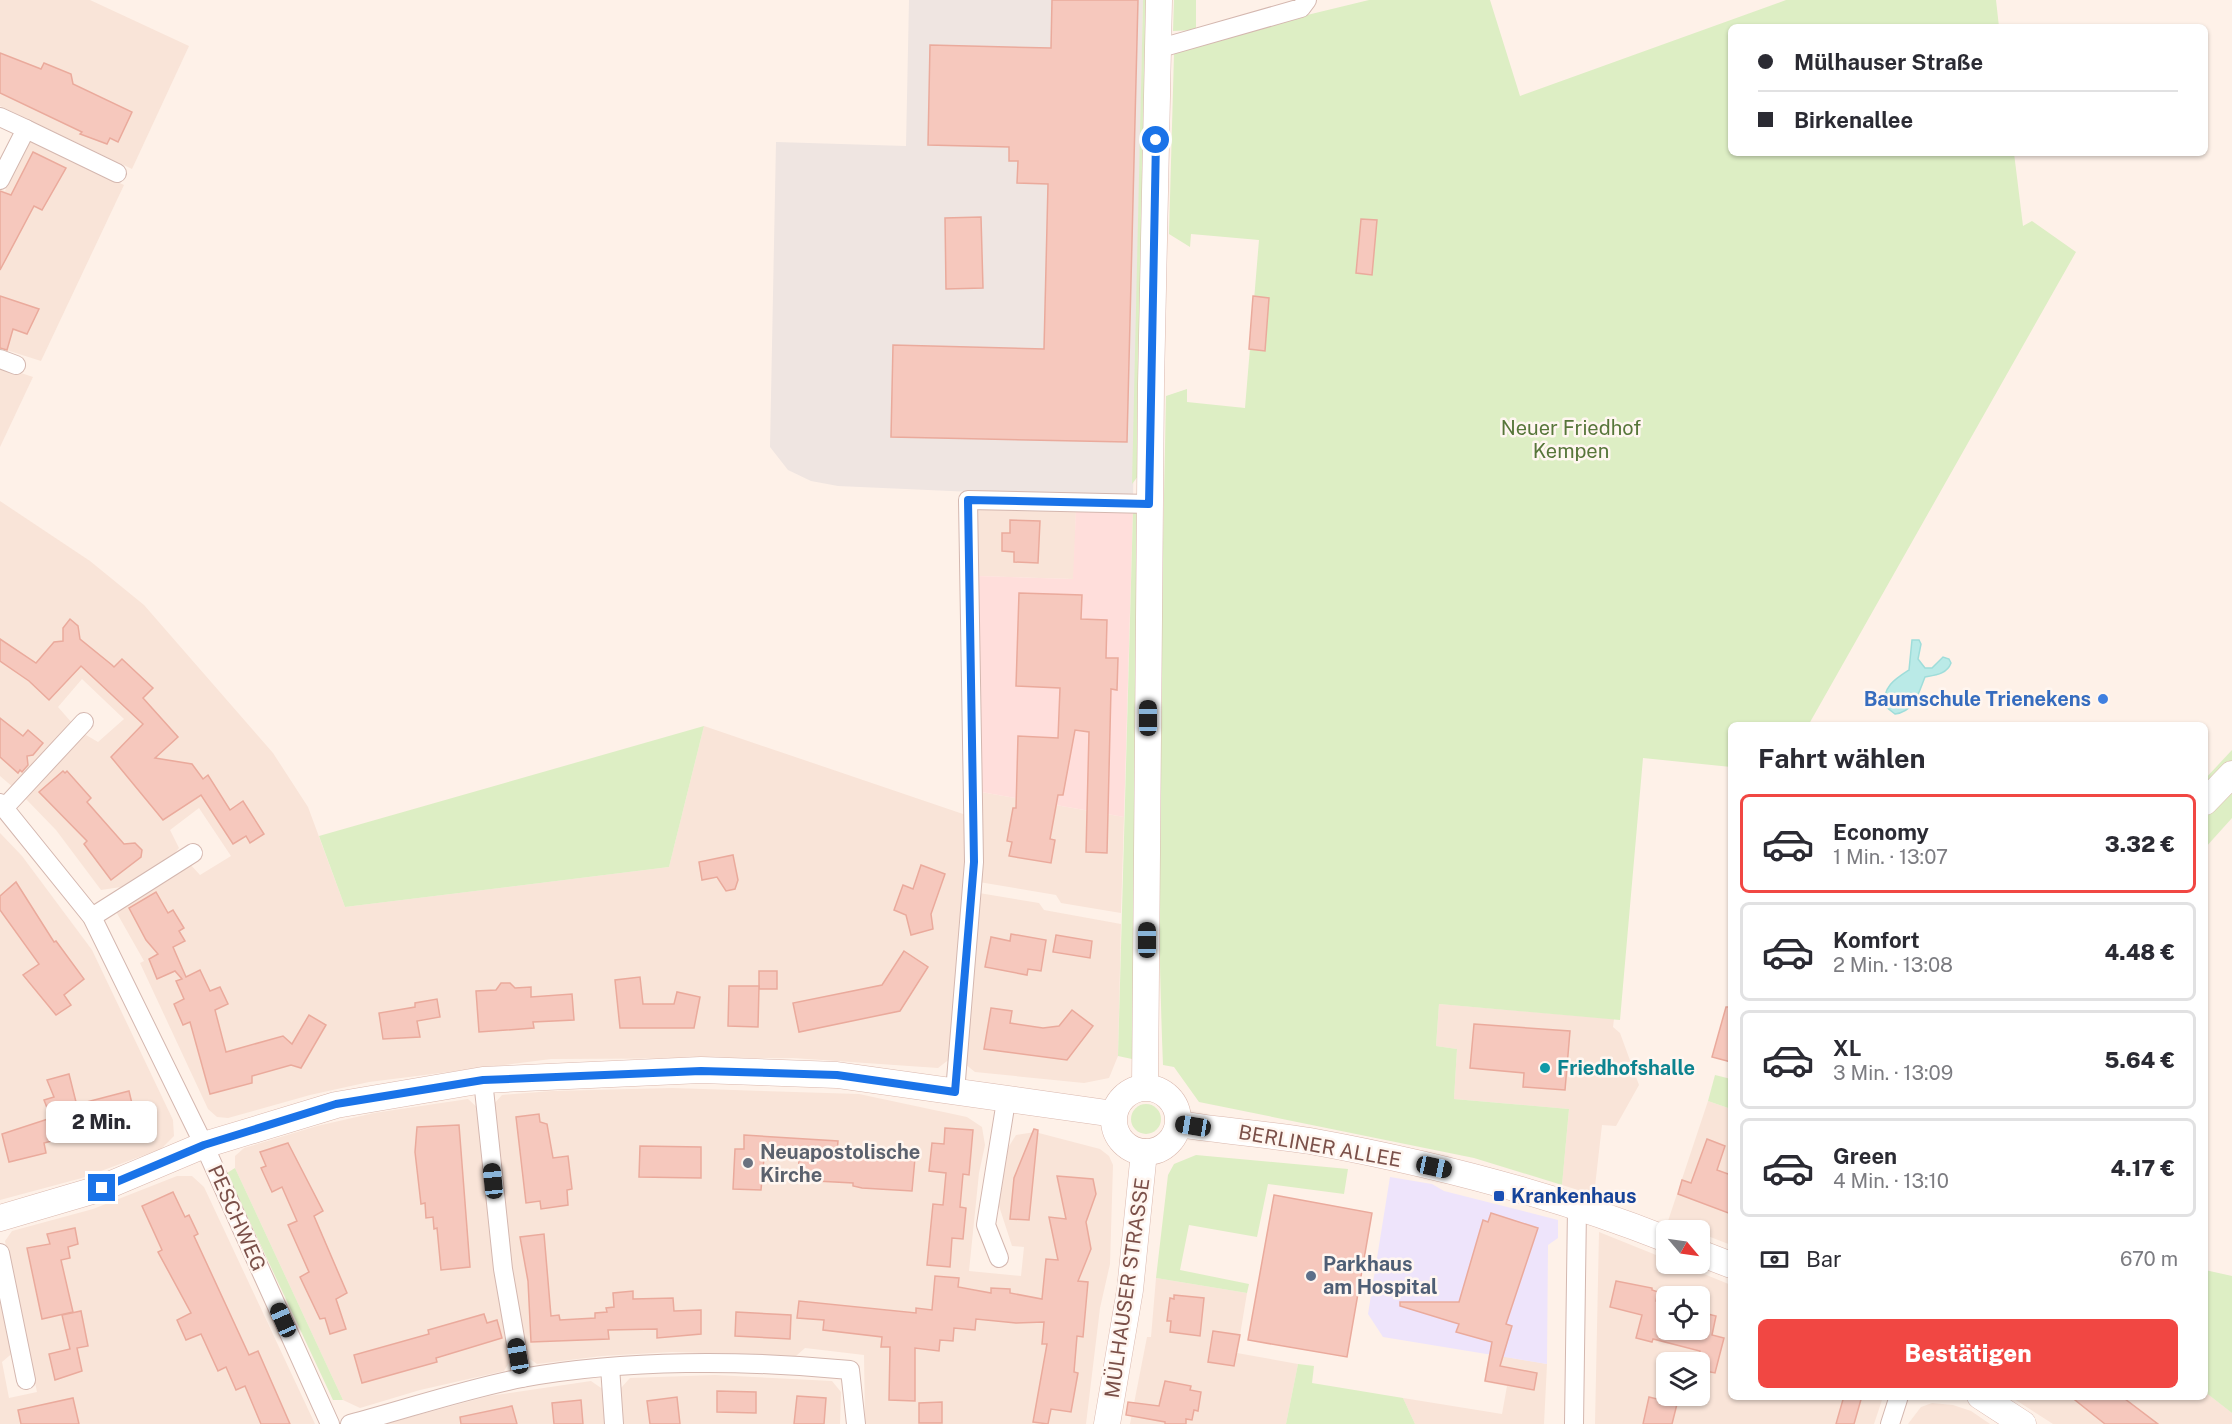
<!DOCTYPE html>
<html lang="de">
<meta charset="utf-8">
<style>
:root{--surface:#fff;--page:#f7f7f7;--text:#2b2b33;--muted:#7c7c81;--line:#e1e1e2;--accent:#f14743}
body{margin:0;font-family:"Public Sans",sans-serif;background:var(--page);color:var(--text);height:100vh;display:flex;flex-direction:column;font-size:22px;white-space:nowrap}
*{box-sizing:border-box;margin:0}
p{font-size:20px;color:var(--muted)}
.icon{flex:none;width:33px;height:33px;fill:none;stroke:currentColor;stroke-width:2;stroke-linecap:round;stroke-linejoin:round}
.map{position:relative;flex:1;overflow:hidden}
.panel{position:absolute;left:1728px;top:722px;width:480px;height:678px;display:flex;flex-direction:column;background:var(--surface);border-radius:9px;box-shadow:0 2px 4px #0004}
.panel>*{flex:none}
.hud{position:absolute;left:1728px;top:24px;width:480px;height:132px;border-radius:9px;box-shadow:0 2px 4px #0004;display:grid;align-content:center;height:132px;padding:0 30px;background:var(--surface)}
.needle{width:39px;rotate:119deg}
.controls{position:absolute;left:1656px;top:1220px;display:grid;gap:12px}
.controls a{display:grid;place-items:center;width:54px;height:54px;border-radius:9px;background:var(--surface);box-shadow:0 2px 4px #0004;font-size:30px}
.end{position:absolute;width:27px;height:27px;margin:-14px;border:8px solid #1a73e8;background:#fff;box-shadow:0 0 0 3px #fff}
.from{border-radius:50%}
.bubble{position:absolute;height:42px;border-radius:9px;background:var(--surface);box-shadow:0 2px 4px #0004;font-size:20px;font-weight:800;line-height:42px;text-align:center}
.car{position:absolute;width:18px;height:36px;margin:-18px -9px;border-radius:8px;box-shadow:0 0 4px 2px #0007;background:linear-gradient(#222 24%,#8ab4d8 0 40%,#222 0 76%,#8ab4d8 0 86%,#222 0)}
.hud b{display:flex;align-items:center;gap:21px;height:57px;font-size:22px}
.hud b+b{border-top:2px solid var(--line)}
.hud i{width:15px;height:15px;background:var(--text)}
ul{padding:0;list-style:none}
li{display:flex;align-items:center;gap:18px;height:99px;margin:0 12px 9px;padding:0 18px;border:3px solid var(--line);border-radius:9px}
li div{flex:1}
li b{display:block;font-size:22px}
li em{font-style:normal;font-weight:800}
li.selected{border-color:var(--accent)}
li>.icon{width:54px;height:54px;stroke-width:1.5}
h2{padding:0 30px;font-size:27px;line-height:72px}
.pay{display:flex;align-items:center;gap:15px;height:66px;padding:0 30px;font-size:22px}
.pay p{margin-inline-start:auto}
.cta{display:flex;gap:12px;margin-top:auto;padding:12px 30px}
.cta a{flex:1;height:69px;border-radius:9px;background:var(--accent);color:#fff;font-size:24px;font-weight:800;line-height:69px;text-align:center}
.map>svg:first-child{display:block}
</style>
<div class="map">
<svg width="2232" height="1424" viewBox="0 0 2232 1424">
<rect width="100%" height="100%" fill="#fef1e8"/>
<g fill="#f9e4d8" fill-rule="evenodd">
<polygon points="0,0 90,0 189,46 132,169 0,106"/>
<polygon points="28,140 124,185 41,361 0,348 0,189 5,191"/>
<polygon points="0,366 33,377 0,447"/>
<polygon points="0,501 90,561 144,605 273,753 308,807 345,907 669,867 704,726 966,815 960,962 951,1058 938,1068 793,1058 551,1059 369,1082 310,1095 228,1118 217,1117 208,1109 140,963 144,961 114,908 189,863 200,875 231,856 199,808 170,830 179,848 174,854 121,887 101,890 56,830 24,797 80,737 86,735 98,742 124,719 82,679 58,707 72,723 14,788 0,776"/>
<polygon points="980,504 1076,508 1074,579 976,576 973,509"/>
<polygon points="981,792 1124,817 1121,913 1061,903 1056,895 979,882"/>
<polygon points="0,833 22,856 92,950 173,1120 174,1136 161,1149 82,1178 0,1200"/>
<polygon points="979,893 1039,903 1044,910 1121,924 1118,1056 1109,1078 1084,1083 975,1072 965,1064"/>
<polygon points="1439,1004 1614,1019 1613,1027 1620,1033 1639,1085 1616,1126 1602,1125 1594,1195 1562,1185 1569,1109 1454,1099 1457,1049 1436,1046"/>
<polygon points="672,1088 859,1094 967,1117 982,1127 985,1145 979,1173 969,1271 1021,1276 1024,1247 1012,1246 999,1206 999,1190 1006,1151 1016,1135 1035,1132 1100,1149 1109,1156 1113,1165 1110,1264 1100,1308 1086,1424 865,1424 864,1355 805,1348 796,1356 672,1352 602,1356 537,1364 527,1357 512,1282 491,1107 502,1095 552,1091"/>
<polygon points="468,1099 479,1109 512,1358 504,1371 420,1390 360,1408 343,1400 235,1168 235,1156 244,1148 317,1126 374,1113"/>
<polygon points="1708,1101 1731,1109 1731,1245 1700,1233 1700,1230 1692,1230 1668,1221"/>
<polygon points="177,1176 192,1176 204,1187 315,1424 0,1424 0,1280 15,1351 2,1362 9,1398 37,1392 5,1241 12,1231 93,1209"/>
<path d="M1599,1232L1666,1259V1263H1677L1731,1285V1396L1883,1397L1874,1424H1595ZM1666,1296H1700V1329H1666ZM1666,1362H1700V1395H1666Z"/>
<polygon points="1156,1278 1247,1293 1237,1353 1298,1364 1286,1424 1130,1424 1147,1337 1151,1337"/>
<polygon points="1489,1354 1547,1364 1544,1424 1415,1424 1403,1398 1502,1414 1507,1386 1484,1382"/>
<polygon points="715,1375 832,1381 841,1392 840,1424 622,1424 620,1389 630,1378"/>
<polygon points="591,1381 604,1390 606,1424 384,1424 489,1396"/>
<polygon points="2205,1392 2232,1413 2232,1424 2053,1424 2011,1397 2205,1396"/>
<polygon points="1932,1403 1953,1405 1971,1411 1990,1424 1908,1424 1921,1407"/>
</g>
<polygon fill="#ffdedb" points="1076,508 1133,510 1124,817 981,792 976,576 1073,579"/>
<polygon fill="#efe5e1" points="909,0 1143,0 1133,499 838,486 811,481 788,470 770,447 776,142 906,146"/>
<polygon fill="#eee4fb" points="1390,1177 1432,1184 1444,1191 1558,1220 1558,1238 1548,1245 1547,1364 1383,1337 1368,1314"/>
<g fill="#ddeec4">
<polygon points="1143,0 1153,0 1142,471 1132,484"/>
<polygon points="1174,0 1196,0 1196,30 1173,31"/>
<path d="M1369,0H1490L1520,96L1786,0H1996L1999,27H1731V153H2014L2023,226L2032,221L2076,252L1809,724H1731V767L1643,758L1620,1020L1439,1004L1436,1046L1457,1049L1454,1099L1569,1109L1562,1185L1474,1158L1199,1102L1174,1067L1163,1065C1154,842 1162,619 1166,396L1187,389V402L1245,408L1259,240L1191,234L1190,247L1169,234L1174,54L1179,46Z"/>
<polygon points="1133,510 1141,519 1132,1059 1118,1056"/>
<polygon points="704,726 669,867 345,907 319,836"/>
<polygon points="2232,750 2232,761 2205,790 2205,779"/>
<polygon points="2232,787 2232,818 2205,848 2205,817"/>
<polygon points="1715,1075 1731,1079 1731,1109 1708,1101"/>
<circle cx="1146" cy="1119" r="15"/>
<polygon points="1196,1155 1348,1169 1344,1194 1268,1184 1257,1237 1189,1225 1180,1270 1249,1284 1247,1293 1156,1278 1168,1175 1174,1164"/>
<polygon points="235,1168 343,1400 333,1400 227,1173"/>
<polygon points="2205,1270 2232,1276 2232,1413 2205,1392"/>
<polygon points="1298,1364 1314,1366 1312,1383 1403,1398 1415,1424 1286,1424"/>
</g>
<path fill="#baeae7" stroke="#9fddda" stroke-width="1.5" d="M1912,640H1919L1921,644L1918,659L1925,668H1932L1943,657L1949,659L1951,663C1947,674 1936,675 1925,677C1918,694 1915,711 1895,714L1885,706C1882,687 1895,679 1909,670Z"/>
<g fill="#f6c8bd" stroke="#eaaa9c" stroke-width="1.5">
<polygon points="1052,0 1138,0 1127,442 891,437 893,345 1044,349 1048,184 1017,183 1018,161 1009,161 1009,147 928,145 930,45 1051,48"/>
<polygon points="0,53 41,69 44,63 71,74 73,84 132,112 118,142 110,138 107,144 80,134 82,132 0,93"/>
<polygon points="33,152 66,168 42,210 34,206 0,270 0,191 11,195"/>
<polygon points="981,217 983,288 946,289 945,218"/>
<polygon points="1361,219 1377,220 1372,275 1356,273"/>
<polygon points="0,296 39,309 27,334 13,329 7,350 0,348"/>
<polygon points="1253,296 1269,298 1265,351 1249,349"/>
<polygon points="1010,520 1040,521 1038,563 1014,562 1014,552 1002,551 1002,533 1010,533"/>
<polygon points="1019,593 1082,595 1081,619 1107,620 1106,658 1118,658 1117,690 1111,689 1107,853 1086,852 1089,732 1075,730 1063,795 1058,795 1050,839 1055,840 1051,863 1009,856 1012,842 1007,841 1013,808 1016,808 1018,736 1058,738 1060,688 1016,686"/>
<polygon points="70,619 78,626 80,639 112,665 114,667 122,659 153,688 143,698 178,737 155,758 192,764 203,779 208,775 230,810 243,801 264,834 250,843 246,836 233,844 201,795 163,820 111,757 143,724 81,666 49,700 29,681 0,661 0,639 36,663 54,642 63,641 63,628"/>
<polygon points="0,718 23,736 28,730 43,743 33,755 27,756 28,765 22,772 20,770 18,773 0,757"/>
<polygon points="63,771 65,773 67,771 91,798 87,802 124,844 135,843 142,850 141,857 111,880 84,844 87,841 39,792"/>
<polygon points="733,855 738,880 735,889 726,891 717,877 702,880 699,862"/>
<polygon points="921,865 945,874 931,914 933,929 911,935 906,915 894,910 903,885 913,889"/>
<polygon points="16,882 54,942 56,941 84,979 64,995 71,1005 56,1015 23,975 39,964 0,910 0,896"/>
<polygon points="156,892 168,913 173,910 184,928 179,931 185,941 173,947 186,977 200,970 210,991 220,987 228,1004 215,1010 226,1052 283,1036 292,1044 309,1015 326,1025 301,1068 291,1065 252,1076 252,1083 210,1094 190,1022 183,1025 174,1004 184,999 176,981 182,979 175,971 157,979 149,959 158,954 146,940 129,908"/>
<polygon points="1011,934 1046,940 1041,971 1028,969 1027,975 985,967 991,937 1010,941"/>
<polygon points="1056,935 1092,941 1090,958 1053,952"/>
<polygon points="904,951 928,967 900,1011 799,1032 793,1003 882,985"/>
<rect x="759" y="971" width="18" height="18"/>
<polygon points="640,977 643,1004 674,1004 677,992 700,997 694,1028 620,1028 615,980"/>
<polygon points="501,983 510,983 515,988 531,987 531,997 572,994 574,1020 533,1022 534,1028 479,1032 476,991 496,990"/>
<polygon points="729,986 759,986 758,1027 728,1026"/>
<polygon points="437,999 440,1017 417,1021 420,1037 383,1039 379,1013 415,1007 415,1003"/>
<polygon points="1726,1007 1731,1007 1731,1062 1712,1057"/>
<polygon points="991,1008 1012,1011 1010,1023 1043,1028 1059,1026 1072,1010 1093,1026 1067,1060 984,1049"/>
<polygon points="1474,1024 1570,1031 1565,1090 1523,1087 1524,1073 1470,1068"/>
<polygon points="69,1074 76,1102 79,1104 129,1091 138,1129 88,1142 85,1132 63,1138 44,1143 46,1153 9,1162 2,1134 51,1118 44,1100 54,1097 47,1080"/>
<polygon points="539,1114 540,1122 547,1124 553,1158 568,1156 572,1189 567,1190 568,1205 541,1209 540,1201 526,1203 516,1117"/>
<polygon points="459,1125 470,1267 441,1270 437,1228 434,1229 433,1217 426,1218 425,1203 421,1204 415,1152 417,1127"/>
<polygon points="945,1128 973,1130 969,1175 963,1174 960,1207 966,1208 963,1239 952,1238 950,1267 927,1265 933,1204 943,1205 946,1173 929,1171 932,1143 944,1144"/>
<polygon points="1034,1129 1038,1130 1029,1220 1010,1219 1014,1178"/>
<polygon points="744,1135 838,1141 837,1153 915,1158 912,1191 862,1188 853,1186 853,1183 798,1180 799,1158 764,1158 761,1190 733,1189 735,1149 744,1149"/>
<polygon points="1707,1139 1725,1146 1717,1170 1731,1175 1731,1214 1678,1194 1682,1180 1691,1183"/>
<polygon points="288,1143 323,1211 314,1216 347,1293 336,1299 346,1329 330,1334 325,1318 320,1319 300,1277 309,1272 288,1225 297,1221 282,1187 272,1192 261,1168 266,1166 260,1152"/>
<polygon points="640,1146 701,1147 701,1178 639,1177"/>
<polygon points="1057,1176 1093,1179 1096,1194 1086,1222 1091,1249 1078,1281 1088,1282 1083,1337 1077,1336 1074,1372 1078,1373 1071,1412 1051,1409 1048,1424 1033,1422 1047,1344 1042,1344 1044,1322 1016,1323 976,1319 975,1330 954,1328 953,1341 940,1340 939,1351 915,1348 915,1401 889,1400 890,1347 881,1347 882,1337 823,1330 824,1320 797,1318 799,1301 916,1313 916,1308 932,1310 935,1276 959,1278 958,1287 991,1293 991,1288 1010,1289 1010,1293 1042,1299 1046,1259 1058,1260 1049,1217 1066,1219"/>
<polygon points="173,1192 185,1217 189,1215 198,1234 194,1236 249,1355 258,1351 290,1424 261,1424 245,1386 236,1390 226,1367 218,1371 201,1334 186,1340 177,1320 191,1313 158,1252 162,1250 142,1206"/>
<polygon points="1274,1195 1372,1213 1347,1357 1248,1340"/>
<polygon points="1491,1213 1538,1228 1506,1324 1512,1326 1500,1366 1537,1373 1534,1390 1485,1381 1492,1342 1456,1332 1459,1324 1400,1306 1400,1302 1459,1302 1483,1220 1488,1222"/>
<polygon points="75,1228 78,1244 68,1247 70,1258 61,1260 73,1312 42,1319 27,1248 50,1244 47,1234"/>
<polygon points="544,1234 551,1316 559,1315 560,1320 595,1318 595,1313 607,1312 606,1308 614,1307 613,1293 633,1291 633,1299 673,1298 674,1311 701,1310 701,1334 657,1338 657,1329 608,1330 609,1339 531,1342 528,1281 520,1237"/>
<polygon points="1616,1281 1652,1288 1652,1290 1658,1292 1656,1301 1666,1304 1666,1329 1700,1329 1700,1312 1716,1316 1712,1335 1724,1338 1715,1373 1700,1370 1700,1351 1653,1339 1652,1342 1636,1338 1642,1315 1610,1307"/>
<polygon points="1174,1295 1204,1298 1200,1336 1170,1332 1171,1321 1167,1321 1170,1298 1174,1299"/>
<polygon points="81,1311 88,1346 77,1348 82,1371 55,1380 49,1354 70,1349 62,1315"/>
<polygon points="736,1312 791,1315 790,1339 735,1336"/>
<polygon points="484,1314 487,1323 497,1320 502,1338 436,1358 437,1362 362,1383 354,1355 429,1334 428,1330"/>
<polygon points="1213,1331 1240,1335 1234,1366 1208,1362"/>
<polygon points="1165,1381 1191,1386 1190,1390 1201,1392 1198,1411 1194,1410 1192,1420 1186,1419 1186,1424 1165,1424 1165,1422 1126,1415 1128,1402 1159,1406"/>
<polygon points="717,1391 756,1392 756,1413 717,1412"/>
<polygon points="797,1396 826,1398 824,1424 794,1424"/>
<polygon points="1844,1396 1862,1396 1854,1424 1836,1424"/>
<polygon points="2070,1396 2121,1396 2158,1424 2105,1424"/>
<polygon points="677,1397 680,1424 650,1424 647,1401"/>
<polygon points="1649,1397 1677,1404 1672,1424 1643,1424"/>
<polygon points="73,1398 79,1424 21,1424 18,1410"/>
<polygon points="581,1400 583,1424 554,1424 552,1403"/>
<polygon points="942,1402 942,1423 919,1423 919,1403"/>
<polygon points="512,1406 517,1424 461,1424 460,1417"/>
</g>
<g fill="none" stroke-linecap="round" stroke-linejoin="round">
<g stroke="#d4b7af" stroke-width="20">
<g id="street">
<polyline points="1157,49 1301,8 1307,0"/>
<polyline points="0,117 26,129 0,180"/>
<polyline points="26,129 117,173"/>
<polyline points="0,359 16,365"/>
<polyline points="0,803 92,917 204,1145 330,1424"/>
<polyline points="5,807 84,722"/>
<polyline points="92,917 193,853"/>
<polyline points="483,1080 503,1269 522,1378"/>
<polyline points="955,1092 974,862 968,500 1150,504"/>
<polyline points="0,1253 26,1380"/>
<polyline points="999,1258 986,1225 1006,1101"/>
<polyline points="610,1367 614,1424"/>
<path d="M350,1424C407,1409 465,1389 522,1378C626,1359 745,1360 850,1370L856,1424"/>
<polyline points="1574,1424 1577,1208"/>
<polyline points="1890,1424 1899,1396"/>
</g>
</g>
<g stroke="#dab8ae" stroke-width="27">
<g id="secondary">
<polyline points="2205,802 2232,774"/>
<polyline points="1145,1087 1151,384 1159,0"/>
<circle cx="1146" cy="1120" r="32"/>
<path d="M1179,1124C1222,1131 1266,1134 1310,1141C1431,1163 1552,1194 1666,1239"/>
<polyline points="0,1218 102,1188 204,1145 336,1105 483,1080 701,1070 837,1075 1114,1114"/>
<polyline points="1700,1253 1731,1265"/>
<polyline points="1980,1396 2023,1424"/>
<polyline points="1107,1424 1130,1290 1144,1152"/>
</g>
</g>
<use href="#street" stroke="#fff" stroke-width="18"/>
<use href="#secondary" stroke="#fff" stroke-width="26"/>
</g>
<g fill="none" stroke-linecap="round" stroke-linejoin="round">
<polyline stroke="#1a73e8" stroke-width="8" points="102,1188 204,1145 336,1104 483,1080 701,1071 837,1075 955,1092 974,862 968,500 1149,504 1156,140"/>
</g>
<circle fill="#3f7fe0" stroke="#fff6f0" stroke-width="2" cx="2103" cy="699" r="6"/>
<circle fill="#0f9aa8" stroke="#fff6f0" stroke-width="2" cx="1545" cy="1068" r="6"/>
<circle fill="#6b7280" stroke="#fff6f0" stroke-width="2" cx="748" cy="1163" r="6"/>
<rect fill="#1a4fb4" stroke="#fff6f0" stroke-width="2" x="1493" y="1190" width="12" height="12" rx="3"/>
<circle fill="#5c6f8a" stroke="#fff6f0" stroke-width="2" cx="1311" cy="1276" r="6"/>
<g text-anchor="middle" dominant-baseline="central" stroke-width="5" stroke-linejoin="round" paint-order="stroke">
<g font-size="20" fill="#57763a" stroke="#fff6f0">
<text x="1571" y="428">Neuer Friedhof<tspan x="1571" dy="23">Kempen</tspan></text>
</g>
<g font-size="20" font-weight="bold" fill="#366cbe" stroke="#fff6f0" text-anchor="end">
<text x="2091" y="699">Baumschule Trienekens</text>
</g>
<g font-size="20" font-weight="bold" fill="#0d838f" stroke="#fff6f0" text-anchor="start">
<text x="1557" y="1068">Friedhofshalle</text>
</g>
<g font-size="20" fill="#7b5049" stroke="#fff6f0">
<text transform="translate(1320 1146) rotate(10)">BERLINER ALLEE</text>
<text transform="translate(237 1218) rotate(66)">PESCHWEG</text>
<text transform="translate(1127 1288) rotate(-82)">MÜLHAUSER STRASSE</text>
</g>
<g font-size="20" font-weight="bold" fill="#5b616d" stroke="#fff6f0" text-anchor="start">
<text x="760" y="1152">Neuapostolische<tspan x="760" dy="23">Kirche</tspan></text>
</g>
<g font-size="20" font-weight="bold" fill="#164399" stroke="#fff6f0" text-anchor="start">
<text x="1511" y="1196">Krankenhaus</text>
</g>
<g font-size="20" font-weight="bold" fill="#4e5e75" stroke="#fff6f0" text-anchor="start">
<text x="1323" y="1264">Parkhaus<tspan x="1323" dy="23">am Hospital</tspan></text>
</g>
</g>
</svg>
<div class="controls">
<a><svg class="needle" viewBox="-14 -14 28 28"><path d="M0-13l5 13h-10z" fill="#e53935"/><path d="M0 13l5-13h-10z" fill="#7c7c81"/></svg></a>
<a><svg class="icon" aria-label="locate" viewBox="0 0 24 24"><circle cx="12" cy="12" r="6"/><path d="M12 2v4M12 18v4M2 12h4M18 12h4"/></svg></a>
<a><svg class="icon" aria-label="layers" viewBox="0 0 24 24"><path d="M12 4l9 5-9 5-9-5zM3 14l9 5 9-5"/></svg></a>
</div>
<i class="end from" style="left:1156px;top:140px"></i>
<i class="end" style="left:102px;top:1188px"></i>
<div class="bubble" style="left:46px;top:1101px;width:111px">2 Min.</div>
<i class="car" style="left:1148px;top:718px;rotate:0deg"></i>
<i class="car" style="left:1147px;top:940px;rotate:0deg"></i>
<i class="car" style="left:1193px;top:1126px;rotate:279deg"></i>
<i class="car" style="left:1434px;top:1167px;rotate:102deg"></i>
<i class="car" style="left:493px;top:1181px;rotate:354deg"></i>
<i class="car" style="left:283px;top:1320px;rotate:336deg"></i>
<i class="car" style="left:518px;top:1356px;rotate:350deg"></i>
<div class="hud">
<b><i class="from"></i>Mülhauser Straße</b>
<b><i></i>Birkenallee</b>
</div>
<section class="panel">
<h2>Fahrt wählen</h2>
<ul>
<li class="selected"><svg class="icon" aria-label="car" viewBox="0 0 24 24"><path d="M5 17H2v-5l4-1 3-4h7l3 4 3 1v5h-3M9 17h6M6 11h13"/><circle cx="7" cy="17" r="2"/><circle cx="17" cy="17" r="2"/></svg><div><b>Economy</b><p>1 Min. · 13:07</p></div><em>3.32 €</em></li>
<li><svg class="icon" aria-label="car" viewBox="0 0 24 24"><path d="M5 17H2v-5l4-1 3-4h7l3 4 3 1v5h-3M9 17h6M6 11h13"/><circle cx="7" cy="17" r="2"/><circle cx="17" cy="17" r="2"/></svg><div><b>Komfort</b><p>2 Min. · 13:08</p></div><em>4.48 €</em></li>
<li><svg class="icon" aria-label="car" viewBox="0 0 24 24"><path d="M5 17H2v-5l4-1 3-4h7l3 4 3 1v5h-3M9 17h6M6 11h13"/><circle cx="7" cy="17" r="2"/><circle cx="17" cy="17" r="2"/></svg><div><b>XL</b><p>3 Min. · 13:09</p></div><em>5.64 €</em></li>
<li><svg class="icon" aria-label="car" viewBox="0 0 24 24"><path d="M5 17H2v-5l4-1 3-4h7l3 4 3 1v5h-3M9 17h6M6 11h13"/><circle cx="7" cy="17" r="2"/><circle cx="17" cy="17" r="2"/></svg><div><b>Green</b><p>4 Min. · 13:10</p></div><em>4.17 €</em></li>
</ul>
<div class="pay"><svg class="icon" aria-label="cash" viewBox="0 0 24 24"><path d="M3 7h18v10H3z"/><circle cx="12" cy="12" r="2"/></svg>Bar<p>670 m</p></div>
<div class="cta"><a>Bestätigen</a></div>
</section>
</div>
